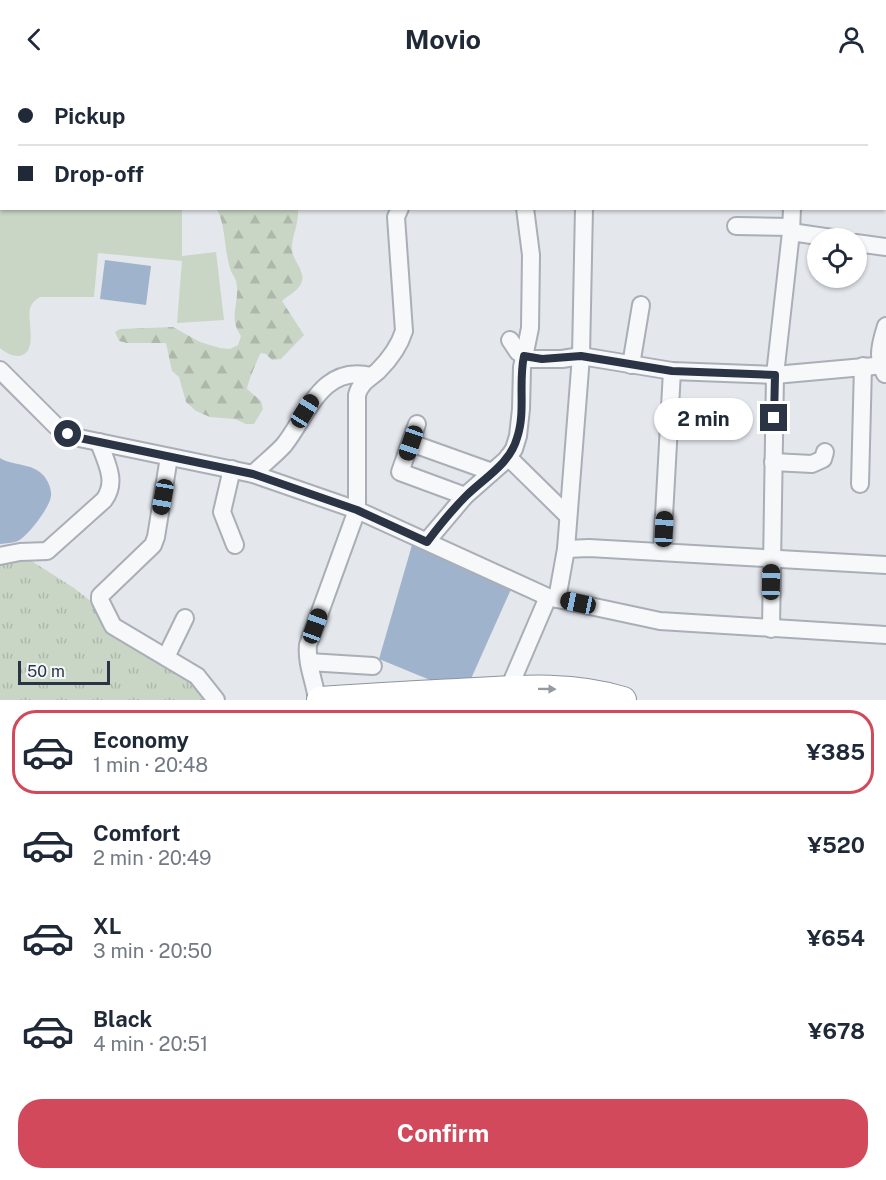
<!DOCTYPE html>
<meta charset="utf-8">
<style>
:root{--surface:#fff;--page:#f6f6f7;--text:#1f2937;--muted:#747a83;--line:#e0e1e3;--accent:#d1495b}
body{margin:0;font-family:"Public Sans",sans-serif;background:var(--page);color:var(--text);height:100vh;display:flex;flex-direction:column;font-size:22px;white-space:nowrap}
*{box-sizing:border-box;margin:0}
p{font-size:20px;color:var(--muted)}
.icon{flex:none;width:33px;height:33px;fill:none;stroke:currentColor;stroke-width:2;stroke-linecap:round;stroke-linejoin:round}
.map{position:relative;height:622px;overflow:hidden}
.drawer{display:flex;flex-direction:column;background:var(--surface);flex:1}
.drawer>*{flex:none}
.top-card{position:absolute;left:0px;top:0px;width:886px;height:132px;box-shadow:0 2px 4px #0004;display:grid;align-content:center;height:132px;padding:0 18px;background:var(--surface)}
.tools{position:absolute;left:807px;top:150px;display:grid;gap:12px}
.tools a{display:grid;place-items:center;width:60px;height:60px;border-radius:50%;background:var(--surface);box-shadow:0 2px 4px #0004;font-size:30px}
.scale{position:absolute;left:18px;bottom:15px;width:92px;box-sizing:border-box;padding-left:6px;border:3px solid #2b3445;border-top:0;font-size:16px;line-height:21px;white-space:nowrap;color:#2b3445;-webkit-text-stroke:4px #f4f6f9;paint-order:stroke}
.end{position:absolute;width:27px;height:27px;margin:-14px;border:8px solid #2b3445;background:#fff;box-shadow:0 0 0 3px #fff}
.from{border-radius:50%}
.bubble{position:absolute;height:42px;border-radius:21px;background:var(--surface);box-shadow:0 2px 4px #0004;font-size:20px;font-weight:700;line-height:42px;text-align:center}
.car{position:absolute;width:18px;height:36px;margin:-18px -9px;border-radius:8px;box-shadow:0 0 4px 2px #0007;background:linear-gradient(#222 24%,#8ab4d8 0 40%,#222 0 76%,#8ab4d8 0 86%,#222 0)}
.top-card b{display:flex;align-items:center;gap:21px;height:57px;font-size:22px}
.top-card b+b{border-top:2px solid var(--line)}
.top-card i{width:15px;height:15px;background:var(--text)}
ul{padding:10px 0 0;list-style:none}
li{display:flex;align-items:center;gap:18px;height:84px;margin:0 12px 9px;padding:0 6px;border:3px solid transparent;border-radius:24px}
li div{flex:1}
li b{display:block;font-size:22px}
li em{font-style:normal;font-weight:700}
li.current{border-color:var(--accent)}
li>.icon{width:54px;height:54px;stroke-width:1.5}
.button{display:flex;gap:12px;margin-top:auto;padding:12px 18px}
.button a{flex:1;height:69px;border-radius:24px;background:var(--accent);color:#fff;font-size:24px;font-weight:700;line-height:69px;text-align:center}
header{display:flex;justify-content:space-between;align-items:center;height:78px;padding:0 18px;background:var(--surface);font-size:27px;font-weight:700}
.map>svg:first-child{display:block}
</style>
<header><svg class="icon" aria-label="back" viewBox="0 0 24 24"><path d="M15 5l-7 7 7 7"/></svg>Movio<svg class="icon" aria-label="person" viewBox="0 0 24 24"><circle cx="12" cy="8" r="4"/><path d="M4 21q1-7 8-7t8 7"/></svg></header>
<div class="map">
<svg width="886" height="622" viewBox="0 0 886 622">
<defs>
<pattern id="forest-firs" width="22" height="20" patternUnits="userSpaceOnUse" patternTransform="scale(1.5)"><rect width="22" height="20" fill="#c9d6c5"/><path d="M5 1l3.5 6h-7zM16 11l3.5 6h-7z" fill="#adb8ab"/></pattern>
<pattern id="park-tufts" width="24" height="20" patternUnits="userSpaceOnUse" patternTransform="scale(1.5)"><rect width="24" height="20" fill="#c9d6c5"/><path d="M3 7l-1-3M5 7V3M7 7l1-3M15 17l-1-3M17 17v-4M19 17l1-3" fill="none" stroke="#adb8ab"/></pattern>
</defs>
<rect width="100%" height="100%" fill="#e4e7ec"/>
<path fill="url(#forest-firs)" d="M217,131H298C299,146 291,160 292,172C293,183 305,193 302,203C300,212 288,217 282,223L304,257L281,281L272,282L266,276L261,275C259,277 247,306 247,311L261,323L263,331L254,346H246L235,341L210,339L196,333L186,324L179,299L172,293L166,265H127L119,263L115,254L120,251L173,249L200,264L220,270L230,271L238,267L241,258C227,238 241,224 236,203C235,199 231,195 230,190C224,171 226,149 217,131Z"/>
<polygon fill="url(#park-tufts)" points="30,482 74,510 92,524 107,554 189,601 204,622 0,622 0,487"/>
<g fill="#c9d6c5">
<polygon points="26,0 196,0 13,1"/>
<path d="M0,3H1L2,130L182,131V178L216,174L224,242L177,245L182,183L98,175L94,219H40C35,222 32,225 30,230C27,244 39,276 18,278C11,278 5,274 0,270Z"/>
</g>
<g fill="#9fb4cc">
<polygon points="105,182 151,188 146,227 100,221"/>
<path d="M0,380C12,388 33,385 43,397C47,401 52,411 51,418C50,429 28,458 18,463C13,465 6,465 0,466Z"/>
<polygon points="412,467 512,509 470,603 435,604 379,581"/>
</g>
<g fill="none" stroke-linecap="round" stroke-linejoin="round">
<g stroke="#a9aeb7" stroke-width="20">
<g id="minor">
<polyline points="494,0 495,2"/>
<polyline points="757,0 757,2"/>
<polyline points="815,0 815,2"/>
<polyline points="461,2 469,0"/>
<polyline points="587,2 587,0"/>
<polyline points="684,2 684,0"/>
<polyline points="885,84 886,84"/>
<polyline points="736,148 791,149"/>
<polyline points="791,154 832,160"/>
<polyline points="856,165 886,169"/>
<polyline points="510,262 518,274 532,281 562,281 581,278 672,293 775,297 886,287"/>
<polyline points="631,287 641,227"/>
<polyline points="0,292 56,348 79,360 253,396 357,432 548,519 660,543 886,557"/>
<path d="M885,296C876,280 881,264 886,248"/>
<polyline points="417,346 400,394 465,418"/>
<polyline points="411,365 492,394"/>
<polyline points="169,379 156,459 153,467 100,518 100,522 113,548 197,598 216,622"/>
<polyline points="508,379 568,438"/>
<polyline points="773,384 812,386 823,381 825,374"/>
<polyline points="232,391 222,434 235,467"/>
<path d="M253,396C263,386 275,377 284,367C308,337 321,286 371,298"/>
<polyline points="860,406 863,288"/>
<polyline points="427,463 465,418 507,381 514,371 518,358 521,331 522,289 530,250 531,177 525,130"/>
<polyline points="566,471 589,470 886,487"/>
<polyline points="662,474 672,293"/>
<path d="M0,478L20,474L47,473L104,422C118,403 106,385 99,364"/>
<polyline points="557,521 566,471 581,278 584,130"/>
<polyline points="771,551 775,297 791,154 792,130"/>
<polyline points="166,579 185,540"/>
<polyline points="309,584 373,588"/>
<polyline points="506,617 548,519"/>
<path d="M317,622C315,604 306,586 308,567L357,432V317C360,305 369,301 378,293C390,281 399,269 404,253L396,139L400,130"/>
</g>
</g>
<g stroke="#a3abb8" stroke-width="24">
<polyline id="major" points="885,14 886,16"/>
</g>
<g stroke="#8b94a3" stroke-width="28">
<path id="highway" d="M320,622C366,619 412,616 458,614C512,611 570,605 623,622"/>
</g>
<use href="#minor" stroke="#f7f8fa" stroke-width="16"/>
<use href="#major" stroke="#fff" stroke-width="21"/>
<use href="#highway" stroke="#fff" stroke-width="26"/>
</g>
<defs><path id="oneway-solid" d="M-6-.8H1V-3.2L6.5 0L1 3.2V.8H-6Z" transform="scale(1.5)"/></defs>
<use fill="#959aa2" href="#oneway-solid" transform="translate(547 611) rotate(1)"/>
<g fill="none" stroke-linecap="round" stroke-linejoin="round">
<path stroke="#2b3445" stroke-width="8" d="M68,356L80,360L253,396L357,432L427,464C439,448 452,432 466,418C484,400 510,386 517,360C526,334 518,305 524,278L542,281L581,278L672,293L775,297L774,340"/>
</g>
</svg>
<div class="tools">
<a><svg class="icon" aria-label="locate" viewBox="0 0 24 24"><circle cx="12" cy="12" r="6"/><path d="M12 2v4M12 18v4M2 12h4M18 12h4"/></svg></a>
</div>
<div class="scale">50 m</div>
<i class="end from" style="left:68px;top:356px"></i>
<i class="end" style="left:774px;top:340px"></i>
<div class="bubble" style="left:654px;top:320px;width:99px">2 min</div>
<i class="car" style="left:305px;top:333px;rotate:32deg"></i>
<i class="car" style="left:411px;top:365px;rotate:199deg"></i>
<i class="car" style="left:163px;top:419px;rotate:190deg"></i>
<i class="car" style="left:664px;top:451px;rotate:3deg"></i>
<i class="car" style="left:771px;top:504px;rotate:1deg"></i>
<i class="car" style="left:578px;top:525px;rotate:282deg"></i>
<i class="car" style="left:315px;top:548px;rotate:20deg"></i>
<div class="top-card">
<b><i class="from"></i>Pickup</b>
<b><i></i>Drop-off</b>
</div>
</div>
<section class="drawer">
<ul>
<li class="current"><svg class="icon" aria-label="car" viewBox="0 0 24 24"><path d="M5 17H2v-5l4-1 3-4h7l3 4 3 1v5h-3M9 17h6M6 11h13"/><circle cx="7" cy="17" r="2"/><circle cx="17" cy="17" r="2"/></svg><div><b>Economy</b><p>1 min · 20:48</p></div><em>¥385</em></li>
<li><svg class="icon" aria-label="car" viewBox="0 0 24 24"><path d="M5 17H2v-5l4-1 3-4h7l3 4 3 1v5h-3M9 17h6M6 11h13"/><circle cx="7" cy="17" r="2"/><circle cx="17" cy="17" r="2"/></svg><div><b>Comfort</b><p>2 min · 20:49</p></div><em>¥520</em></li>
<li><svg class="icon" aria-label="car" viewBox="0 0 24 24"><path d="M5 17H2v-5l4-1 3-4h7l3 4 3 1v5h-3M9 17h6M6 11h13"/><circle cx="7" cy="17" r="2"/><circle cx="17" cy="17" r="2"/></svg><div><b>XL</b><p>3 min · 20:50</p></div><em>¥654</em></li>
<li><svg class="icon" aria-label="car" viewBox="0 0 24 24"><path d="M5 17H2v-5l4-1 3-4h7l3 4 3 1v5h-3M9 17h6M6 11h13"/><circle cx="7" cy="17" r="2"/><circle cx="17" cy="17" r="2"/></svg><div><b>Black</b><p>4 min · 20:51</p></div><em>¥678</em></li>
</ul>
<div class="button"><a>Confirm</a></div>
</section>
